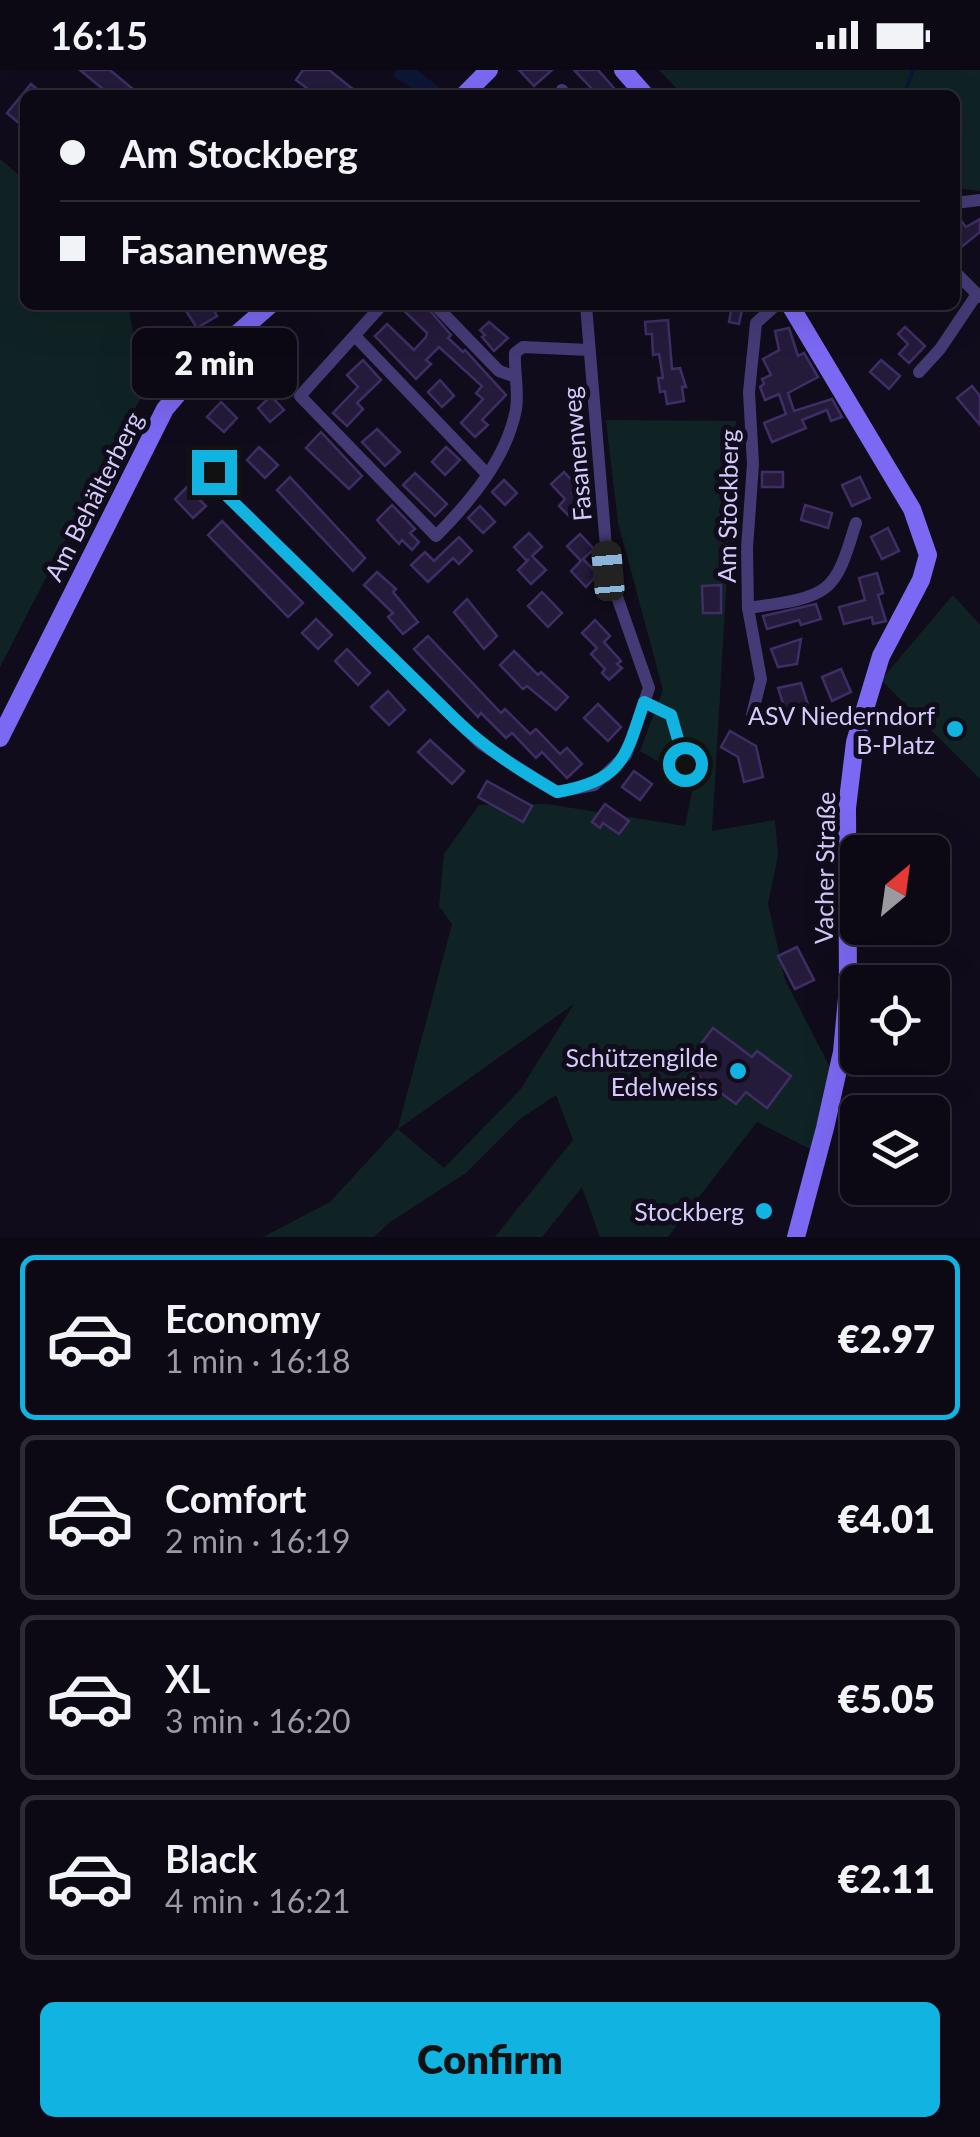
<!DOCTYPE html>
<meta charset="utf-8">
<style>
:root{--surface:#0d0914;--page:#16121d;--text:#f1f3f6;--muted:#9a9aa0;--line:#2d2a34;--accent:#11b3e0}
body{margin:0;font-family:Lato,sans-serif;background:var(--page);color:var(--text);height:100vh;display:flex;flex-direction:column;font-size:38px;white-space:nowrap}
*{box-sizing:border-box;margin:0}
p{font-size:32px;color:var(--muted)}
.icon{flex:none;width:55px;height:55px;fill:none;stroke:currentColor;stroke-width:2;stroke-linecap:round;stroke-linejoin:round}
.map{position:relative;height:1167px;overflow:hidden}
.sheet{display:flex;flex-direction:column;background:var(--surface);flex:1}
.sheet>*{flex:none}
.banner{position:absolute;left:20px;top:20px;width:940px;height:220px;border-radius:15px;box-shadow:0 10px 40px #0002,0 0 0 2px var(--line);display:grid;align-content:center;height:220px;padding:0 40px;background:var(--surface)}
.needle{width:65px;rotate:29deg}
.fabs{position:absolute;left:840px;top:765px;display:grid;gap:20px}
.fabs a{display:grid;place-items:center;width:110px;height:110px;border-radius:15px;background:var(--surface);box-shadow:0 10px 40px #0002,0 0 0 2px var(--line);font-size:50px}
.end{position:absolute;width:45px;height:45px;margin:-22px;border:12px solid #11b3e0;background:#111;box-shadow:0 0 0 5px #111}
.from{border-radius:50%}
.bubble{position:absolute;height:70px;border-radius:15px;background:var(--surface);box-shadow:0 10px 40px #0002,0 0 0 2px var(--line);font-size:32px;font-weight:800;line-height:70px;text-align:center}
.car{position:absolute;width:30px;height:60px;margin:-30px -15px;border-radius:12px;box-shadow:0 0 8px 2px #0007;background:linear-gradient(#222 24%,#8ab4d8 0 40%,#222 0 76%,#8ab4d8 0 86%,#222 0)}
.banner b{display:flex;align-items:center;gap:35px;height:95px;font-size:38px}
.banner b+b{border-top:2px solid var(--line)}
.banner i{width:25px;height:25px;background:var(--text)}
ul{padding:18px 0 0;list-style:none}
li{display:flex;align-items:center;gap:30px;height:165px;margin:0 20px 15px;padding:0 20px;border:5px solid var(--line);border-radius:15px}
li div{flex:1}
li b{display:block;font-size:38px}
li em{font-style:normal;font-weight:800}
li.on{border-color:var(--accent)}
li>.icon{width:90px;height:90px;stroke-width:1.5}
.cta{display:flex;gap:20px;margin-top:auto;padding:20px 40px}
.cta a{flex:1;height:115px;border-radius:15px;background:var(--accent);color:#111;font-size:40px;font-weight:800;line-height:115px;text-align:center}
.status{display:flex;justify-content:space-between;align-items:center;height:70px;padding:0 50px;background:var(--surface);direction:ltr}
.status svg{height:28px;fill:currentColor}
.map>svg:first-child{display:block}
</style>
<div class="status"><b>16:15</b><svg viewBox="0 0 49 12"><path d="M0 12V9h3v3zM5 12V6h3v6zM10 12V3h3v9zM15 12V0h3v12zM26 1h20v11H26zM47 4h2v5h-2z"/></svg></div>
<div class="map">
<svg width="980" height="1167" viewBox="0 0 980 1167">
<rect width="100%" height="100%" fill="#110c1b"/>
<g fill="#102324" fill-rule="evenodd">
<polygon points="659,0 980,0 980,121 955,118 955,25 683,25"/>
<polygon points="0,89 25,110 25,235 128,235 144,323 113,377 0,597"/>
<path d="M606,350L736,351L712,761L775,750L778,785L768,834L785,910L831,999L812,1080L757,1052L668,1167H600L582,1117L542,1167H495L573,1070L556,1025L520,1049L466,1103L390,1152L374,1167H263L330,1132L398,1058L452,854L439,836L444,784L479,735L547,734L685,756L694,712L640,681L663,620L618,453ZM574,934L520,1020L444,1098L398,1059Z"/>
<polygon points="953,525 980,555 980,709 881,610"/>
</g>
<polygon fill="#0c1635" points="397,0 417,0 441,19 436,25 422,25 393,6"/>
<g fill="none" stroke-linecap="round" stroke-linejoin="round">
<polyline stroke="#0c1635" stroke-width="4" points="904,25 913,0"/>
</g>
<g fill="#241a3a" stroke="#3f2e65" stroke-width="2.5">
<polygon points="80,0 110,0 140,25 100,25 104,20"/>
<polygon points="303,0 329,0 354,20 350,25 316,25 296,10"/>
<polygon points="519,0 552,0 534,16"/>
<polygon points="574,0 598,0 620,25 598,25"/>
<polygon points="31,14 44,25 25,25 25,58 7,43"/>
<polygon points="955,143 966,157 980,149 980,162 959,179 955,173"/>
<polygon points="196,235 211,235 217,246 197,258 186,241"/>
<polygon points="398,235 425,235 451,265 448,268 463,282 465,280 506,325 482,350 488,355 475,367 461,353 483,329 476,323 482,316 439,277 426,290 431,294 416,309 375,266 387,254 414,280 426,267 427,263"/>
<polygon points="732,235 743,235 739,254 729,252"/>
<polygon points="668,250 672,299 680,298 686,317 682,317 684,331 667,334 665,321 660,322 658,308 663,308 659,284 653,285 652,264 646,264 645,252"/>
<polygon points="489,252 508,268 494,281 482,267 485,265 480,260"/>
<polygon points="905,257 925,276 909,293 899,284 908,274 898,264"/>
<polygon points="789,258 798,286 804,283 818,307 788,323 794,341 832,329 842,347 831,351 827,340 802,350 806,358 772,372 764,353 786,344 779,324 765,330 760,317 764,314 762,309 771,305 763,289 779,280 775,261"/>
<polygon points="195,266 204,277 182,294 173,283"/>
<polygon points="363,290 381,310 357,333 363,339 347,356 333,343 358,317 347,305"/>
<polygon points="881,290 900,306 889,319 870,302"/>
<polygon points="440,310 454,326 442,337 428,322"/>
<polygon points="972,316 980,326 980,355 957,328"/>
<polygon points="271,326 284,340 270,352 258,338"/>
<polygon points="221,332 237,348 224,362 207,347"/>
<polygon points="377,359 400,382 385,396 362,372"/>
<polygon points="321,362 362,406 349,419 306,378"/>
<polygon points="259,377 278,395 265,408 247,390"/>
<polygon points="446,377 460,390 445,405 432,392"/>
<polygon points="564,402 578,417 572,423 587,438 574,451 559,436 565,429 551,414"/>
<rect x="762" y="402" width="21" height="15"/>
<polygon points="415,403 447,434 435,446 403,415"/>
<polygon points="290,407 365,488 353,501 277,420"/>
<polygon points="860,407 870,428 852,436 842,415"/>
<polygon points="504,410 517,423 505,435 492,422"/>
<polygon points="187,417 206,436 193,448 175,429"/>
<polygon points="392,435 415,459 410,463 419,472 412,480 402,470 399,474 377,450"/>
<polygon points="805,435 832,443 828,458 801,450"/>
<polygon points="480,436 495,452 483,463 468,448"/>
<polygon points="222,451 303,533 288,547 208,465"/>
<polygon points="888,458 899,481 882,489 871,467"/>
<polygon points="529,463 542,477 532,486 546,500 531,514 518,500 529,489 527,491 514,477"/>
<polygon points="580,464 594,479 583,489 598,504 586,517 571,501 581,491 567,476"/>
<polygon points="459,467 472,481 459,494 453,488 428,512 411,495 425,482 434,491"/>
<polygon points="377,502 396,519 393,522 418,552 403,564 388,547 393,543 364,515"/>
<polygon points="877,503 883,523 878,525 886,551 873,554 872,547 844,554 839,537 865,530 859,508"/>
<polygon points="721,515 721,543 703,543 702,516"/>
<polygon points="542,522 562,543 548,557 528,536"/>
<polygon points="467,529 497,566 484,579 454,542"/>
<polygon points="816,534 821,549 801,555 799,550 767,559 763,546"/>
<polygon points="316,549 332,565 318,579 302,563"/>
<polygon points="595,550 610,566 604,572 621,591 617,594 622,598 609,610 602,603 605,599 591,584 597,578 582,563"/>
<polygon points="428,566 501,643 505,639 530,664 536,659 560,684 567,678 582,694 567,708 542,682 536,688 512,663 506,668 481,643 478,647 414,579"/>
<polygon points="801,569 797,594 778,597 771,579"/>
<polygon points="347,579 370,603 358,615 335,591"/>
<polygon points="514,581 538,605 541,602 568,627 556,640 527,616 523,619 500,595"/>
<polygon points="841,599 851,622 832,631 822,607"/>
<polygon points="801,613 808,635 786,643 778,618"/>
<polygon points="388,621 405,640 389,655 371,637"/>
<polygon points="598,634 621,657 608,671 584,648"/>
<polygon points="730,661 756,676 763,707 744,712 738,687 721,677"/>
<polygon points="430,670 464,701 452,714 418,682"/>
<polygon points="634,701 652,714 640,730 622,717"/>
<polygon points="487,711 532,736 523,752 478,727"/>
<polygon points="605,734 629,751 619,764 603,753 600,758 592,752"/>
<polygon points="797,877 814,910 795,919 778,886"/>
<polygon points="713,958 752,987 757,981 791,1006 767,1038 746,1022 736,1034 684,996"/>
</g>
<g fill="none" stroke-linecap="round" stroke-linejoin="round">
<g stroke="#443b76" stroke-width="12">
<polyline points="562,20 566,25"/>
<polyline points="955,133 980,130"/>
<polyline points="955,202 980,227"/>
<path d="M382,235L300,326L436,466C470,432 507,388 516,339C519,323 514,300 515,283L523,277L589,280"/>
<polyline points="435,235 499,301 513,306"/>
<polyline points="355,266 487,404"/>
<polyline points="919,302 940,279 977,224"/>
<polyline points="214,403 221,420 481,674 557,722 594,715 626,685 649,618 608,501 586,235"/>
<path d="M748,538C771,534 807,532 825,518C843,504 849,473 856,453"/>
<polyline points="644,632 671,645 685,694"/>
<polyline points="752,645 761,609 748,538 747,478 753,394 749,322 756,253 776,235"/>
</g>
<g stroke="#7c69f3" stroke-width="18">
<polyline points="623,0 645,25"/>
<polyline points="464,25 489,0"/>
<polyline points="790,235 912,439 928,485 921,510 881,586 855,672 847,738 848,917 842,982 825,1058 796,1167"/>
<polyline points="0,668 165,339 206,291 270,235"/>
</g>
</g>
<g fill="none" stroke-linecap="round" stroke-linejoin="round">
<path stroke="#11b3e0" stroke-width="12" d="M214,402L221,420L455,649C486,679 519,700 557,722C622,710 625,690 644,632L671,645L685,694"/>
</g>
<g fill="#11b3e0" stroke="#110c1b" stroke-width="4">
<circle cx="955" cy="659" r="10"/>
<circle cx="738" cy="1001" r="10"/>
<circle cx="764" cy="1141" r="10"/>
</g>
<g text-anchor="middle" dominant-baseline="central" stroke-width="10" stroke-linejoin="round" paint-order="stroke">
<g font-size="25" fill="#d5cafb" stroke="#110c1b">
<text transform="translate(576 384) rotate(-95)">Fasanenweg</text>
<text transform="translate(93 426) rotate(-63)">Am Behälterberg</text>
<text transform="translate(727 436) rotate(-89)">Am Stockberg</text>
<text transform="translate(824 798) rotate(-89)">Vacher Straße</text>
</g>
<g font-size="25" fill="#d5cafb" stroke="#110c1b" text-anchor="end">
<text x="935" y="645">ASV Niederndorf<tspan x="935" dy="29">B-Platz</tspan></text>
<text x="718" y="987">Schützengilde<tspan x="718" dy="29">Edelweiss</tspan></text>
<text x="744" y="1141">Stockberg</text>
</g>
</g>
</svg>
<div class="fabs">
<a><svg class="needle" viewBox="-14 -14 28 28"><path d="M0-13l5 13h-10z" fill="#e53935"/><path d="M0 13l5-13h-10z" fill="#9a9aa0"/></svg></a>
<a><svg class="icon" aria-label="locate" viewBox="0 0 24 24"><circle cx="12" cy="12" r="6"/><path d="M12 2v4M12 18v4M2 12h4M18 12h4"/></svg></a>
<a><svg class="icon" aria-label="layers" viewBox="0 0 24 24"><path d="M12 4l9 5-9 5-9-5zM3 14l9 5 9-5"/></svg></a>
</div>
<i class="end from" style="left:685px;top:694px"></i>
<i class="end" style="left:214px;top:402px"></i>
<div class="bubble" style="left:132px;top:258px;width:165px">2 min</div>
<i class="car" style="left:608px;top:501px;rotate:355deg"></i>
<div class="banner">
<b><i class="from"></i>Am Stockberg</b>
<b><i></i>Fasanenweg</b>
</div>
</div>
<section class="sheet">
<ul>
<li class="on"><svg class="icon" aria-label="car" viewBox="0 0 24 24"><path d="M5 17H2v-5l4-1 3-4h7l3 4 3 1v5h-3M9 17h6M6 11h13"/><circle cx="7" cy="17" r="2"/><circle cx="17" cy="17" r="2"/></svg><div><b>Economy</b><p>1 min · 16:18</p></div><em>€2.97</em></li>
<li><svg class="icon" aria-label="car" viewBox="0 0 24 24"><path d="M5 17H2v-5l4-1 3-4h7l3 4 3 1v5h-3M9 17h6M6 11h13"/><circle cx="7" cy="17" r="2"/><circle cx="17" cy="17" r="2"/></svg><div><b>Comfort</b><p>2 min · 16:19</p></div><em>€4.01</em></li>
<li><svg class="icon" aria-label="car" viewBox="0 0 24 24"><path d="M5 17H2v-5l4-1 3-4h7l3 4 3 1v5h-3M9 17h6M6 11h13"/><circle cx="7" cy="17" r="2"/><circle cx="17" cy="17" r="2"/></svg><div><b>XL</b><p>3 min · 16:20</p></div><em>€5.05</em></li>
<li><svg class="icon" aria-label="car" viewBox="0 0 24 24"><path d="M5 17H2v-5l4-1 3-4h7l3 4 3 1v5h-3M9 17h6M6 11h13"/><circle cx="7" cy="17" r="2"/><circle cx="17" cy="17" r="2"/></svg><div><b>Black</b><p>4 min · 16:21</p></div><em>€2.11</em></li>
</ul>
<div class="cta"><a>Confirm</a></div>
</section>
